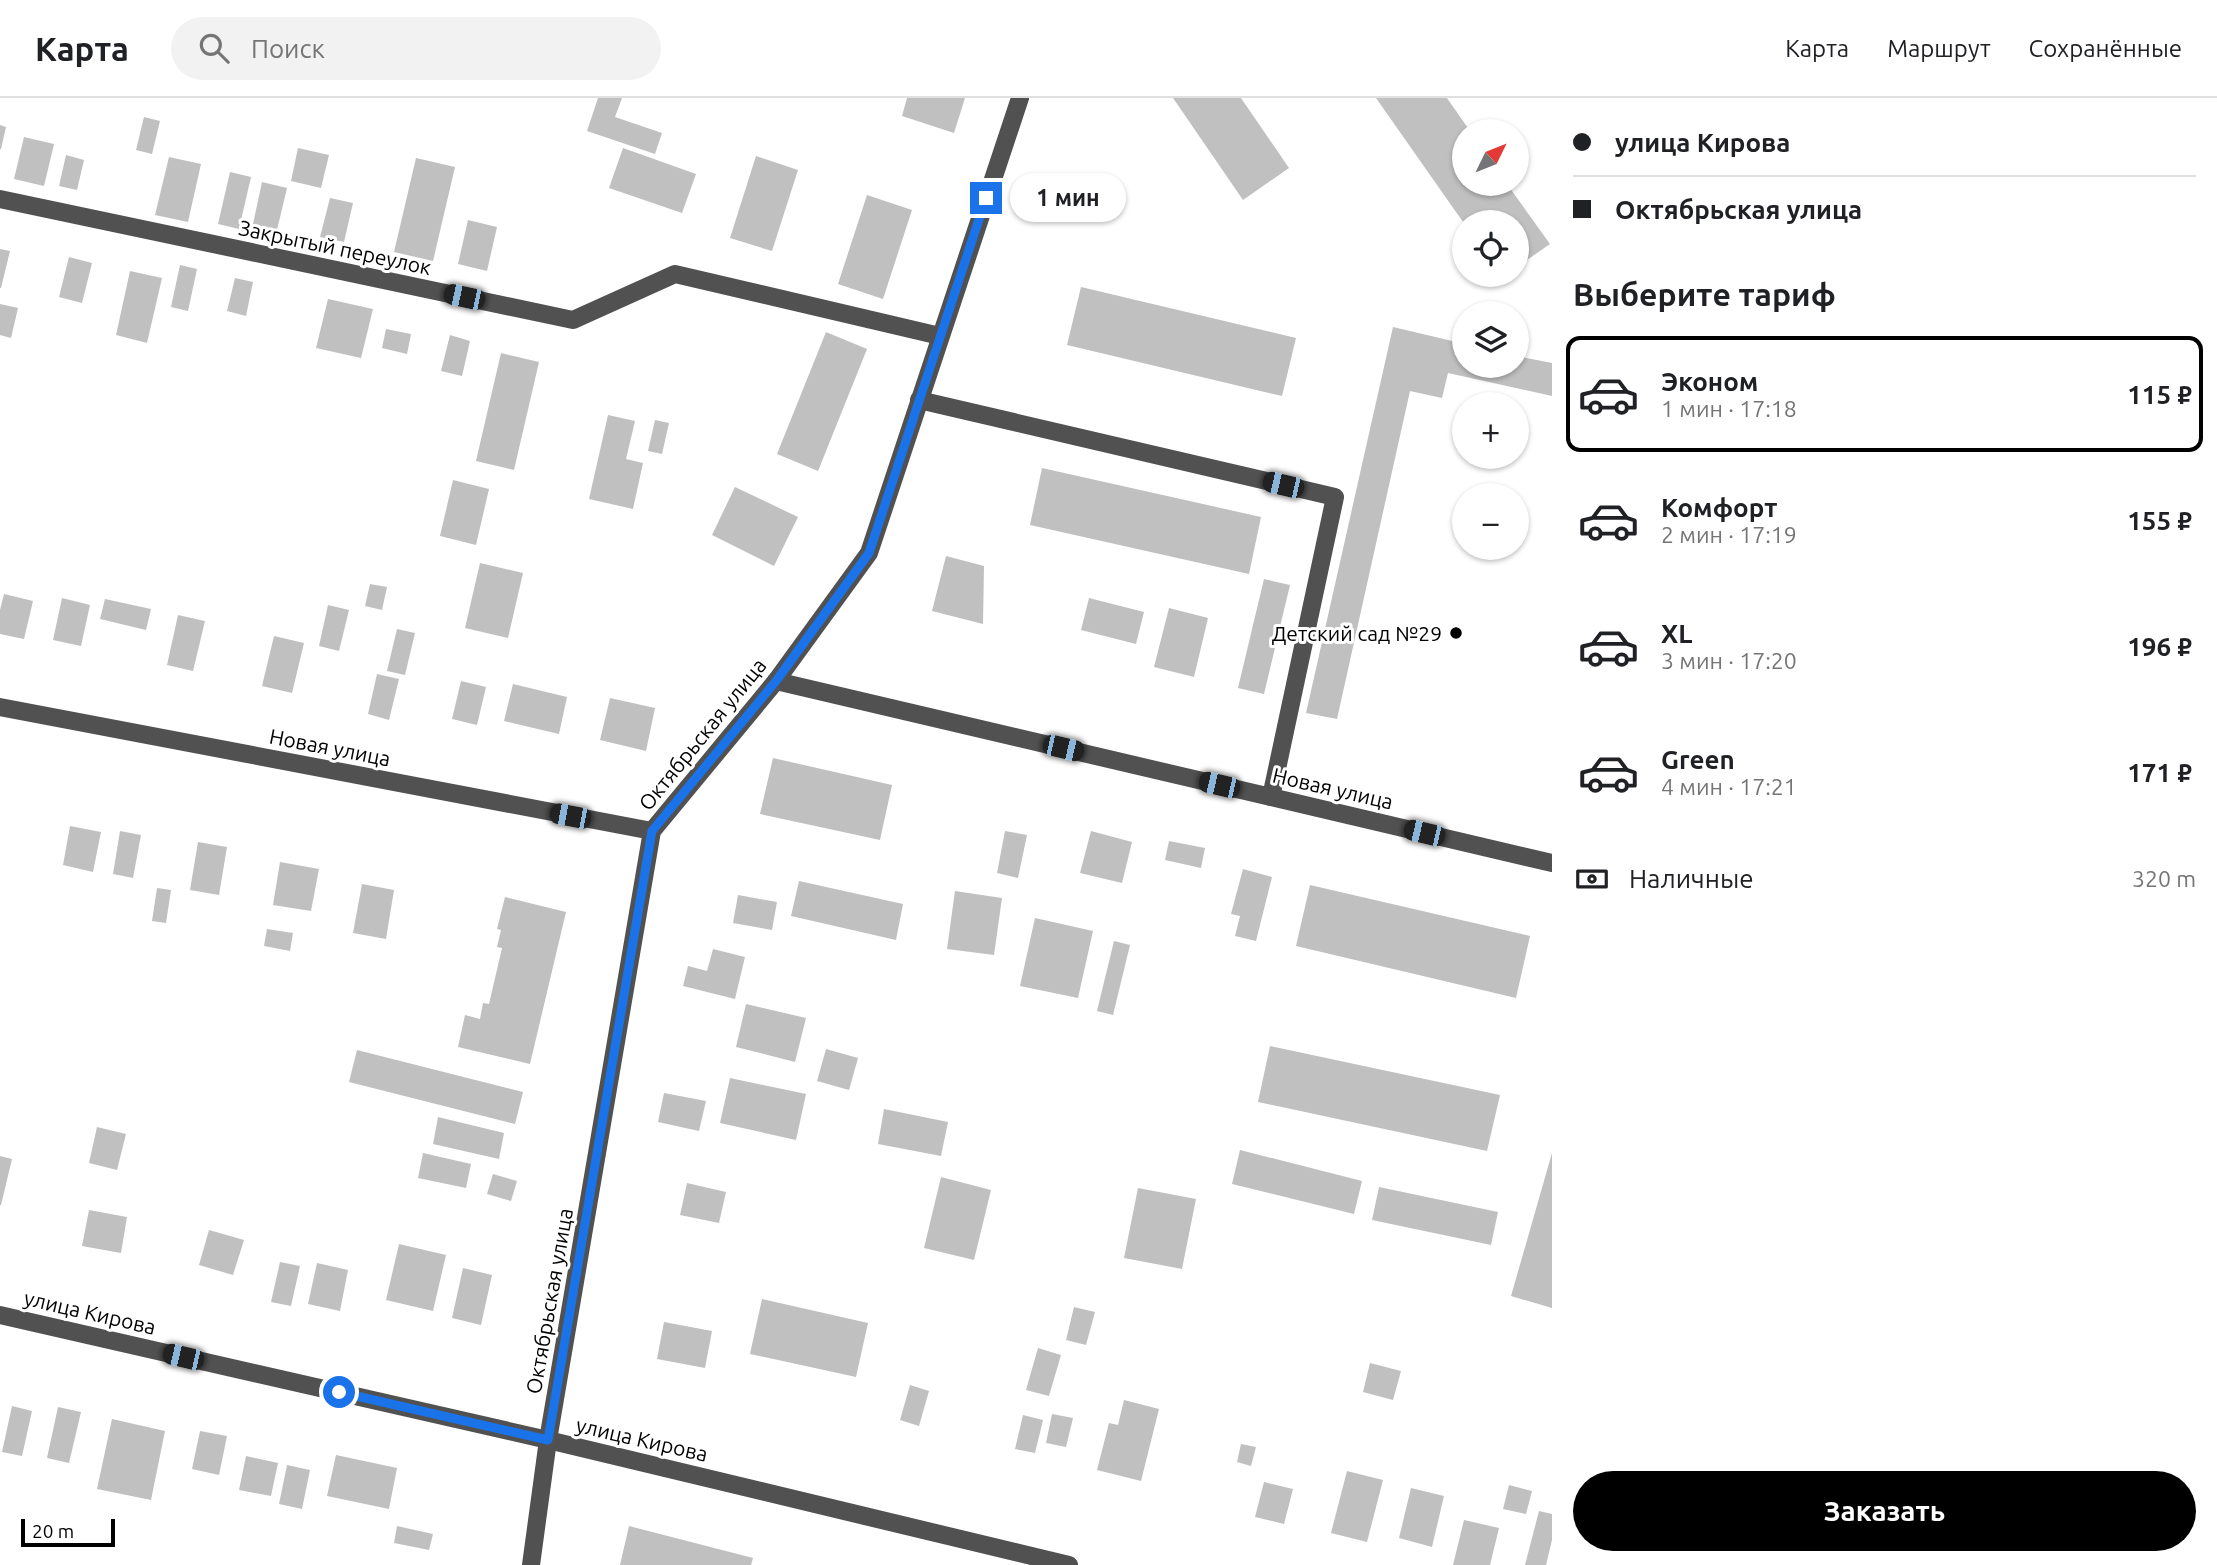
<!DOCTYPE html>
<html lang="ru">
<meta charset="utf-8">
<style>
:root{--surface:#fff;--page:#f2f2f2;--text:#202124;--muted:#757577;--line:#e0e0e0;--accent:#000}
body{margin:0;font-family:Ubuntu,sans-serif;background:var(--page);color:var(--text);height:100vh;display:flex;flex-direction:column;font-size:26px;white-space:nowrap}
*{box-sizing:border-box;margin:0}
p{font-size:23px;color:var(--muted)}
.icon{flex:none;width:38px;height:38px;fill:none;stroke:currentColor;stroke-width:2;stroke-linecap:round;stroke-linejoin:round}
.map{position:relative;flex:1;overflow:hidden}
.side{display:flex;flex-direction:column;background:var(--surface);width:665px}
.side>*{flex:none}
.hud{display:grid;align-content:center;height:154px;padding:0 21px;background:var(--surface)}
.needle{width:46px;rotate:47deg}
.fabs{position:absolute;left:1452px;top:21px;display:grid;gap:14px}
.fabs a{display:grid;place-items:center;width:77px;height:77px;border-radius:50%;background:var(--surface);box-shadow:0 2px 5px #0004;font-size:35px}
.scale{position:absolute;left:21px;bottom:18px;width:94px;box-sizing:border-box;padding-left:7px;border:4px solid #000;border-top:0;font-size:19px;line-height:24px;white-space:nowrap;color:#000;-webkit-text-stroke:5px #fff;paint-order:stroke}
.end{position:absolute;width:32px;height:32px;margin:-16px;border:9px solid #1a73e8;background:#fff;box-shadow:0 0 0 4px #fff}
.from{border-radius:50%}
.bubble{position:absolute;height:49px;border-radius:24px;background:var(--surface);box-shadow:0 2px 5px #0004;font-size:23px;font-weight:600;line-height:49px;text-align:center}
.car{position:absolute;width:21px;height:42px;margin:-21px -10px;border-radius:9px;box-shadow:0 0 5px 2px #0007;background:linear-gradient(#222 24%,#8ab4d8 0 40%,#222 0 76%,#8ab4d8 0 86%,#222 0)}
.hud b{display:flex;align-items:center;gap:24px;height:66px;font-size:26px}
.hud b+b{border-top:2px solid var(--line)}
.hud i{width:18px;height:18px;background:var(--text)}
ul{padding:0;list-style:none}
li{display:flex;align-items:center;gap:21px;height:116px;margin:0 14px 10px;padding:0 7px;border:4px solid transparent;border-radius:14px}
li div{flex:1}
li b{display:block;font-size:26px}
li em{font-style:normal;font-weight:600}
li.current{border-color:var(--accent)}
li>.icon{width:63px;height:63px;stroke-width:1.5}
h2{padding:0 21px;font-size:32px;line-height:84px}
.pay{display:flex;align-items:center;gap:18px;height:77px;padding:0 21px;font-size:26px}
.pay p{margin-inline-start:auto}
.button{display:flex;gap:14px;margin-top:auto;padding:14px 21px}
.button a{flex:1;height:80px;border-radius:42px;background:var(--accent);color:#fff;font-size:28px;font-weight:600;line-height:80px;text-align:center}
header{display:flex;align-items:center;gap:42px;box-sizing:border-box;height:98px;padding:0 35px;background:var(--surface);border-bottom:2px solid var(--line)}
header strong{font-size:33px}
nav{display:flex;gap:38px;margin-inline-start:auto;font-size:24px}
.search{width:490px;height:63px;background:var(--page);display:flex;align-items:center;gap:18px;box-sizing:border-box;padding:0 24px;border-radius:38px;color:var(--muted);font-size:26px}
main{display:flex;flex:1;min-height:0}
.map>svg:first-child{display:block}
</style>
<header>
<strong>Карта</strong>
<div class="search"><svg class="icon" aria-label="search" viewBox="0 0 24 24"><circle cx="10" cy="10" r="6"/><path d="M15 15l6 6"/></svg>Поиск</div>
<nav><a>Карта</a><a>Маршрут</a><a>Сохранённые</a></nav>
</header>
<main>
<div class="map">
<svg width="1552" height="1467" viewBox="0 0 1552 1467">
<rect width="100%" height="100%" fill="#fff"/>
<g fill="#c0c0c0">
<polygon points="598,0 622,0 615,19 662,35 655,56 587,33"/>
<polygon points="907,0 965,0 954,35 902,18"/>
<polygon points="1173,0 1241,0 1289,70 1243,102"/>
<polygon points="1376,0 1447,0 1470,33 1465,33 1465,86 1507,86 1550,146 1517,169 1517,124 1463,124"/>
<polygon points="144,19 160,23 152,56 136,52"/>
<polygon points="0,27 6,29 1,51 0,51"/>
<polygon points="24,39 54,46 44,88 14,81"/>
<polygon points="298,50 329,57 321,90 291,83"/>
<polygon points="623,50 696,76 682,115 609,90"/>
<polygon points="66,57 84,62 77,92 59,88"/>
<polygon points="756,58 798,72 772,153 730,140"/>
<polygon points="169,59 201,66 188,124 155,117"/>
<polygon points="416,60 455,69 433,163 394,154"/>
<polygon points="230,74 251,79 239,131 218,126"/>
<polygon points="262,84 287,90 277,132 253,126"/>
<polygon points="867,97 912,112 883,201 838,186"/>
<polygon points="330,100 353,105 344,144 320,139"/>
<polygon points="468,122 497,129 487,173 458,166"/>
<polygon points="0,151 10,153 1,190 0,190"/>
<polygon points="69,159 92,165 82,205 59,199"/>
<polygon points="180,167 197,171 188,213 171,209"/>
<polygon points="130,173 162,180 147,245 116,237"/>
<polygon points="235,180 253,184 246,218 227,213"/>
<polygon points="1081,189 1296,240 1282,298 1067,247"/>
<polygon points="328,201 373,211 361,260 316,250"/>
<polygon points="0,206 18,210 11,240 0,237"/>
<polygon points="1393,229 1465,246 1465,268 1517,268 1517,258 1552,265 1552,298 1448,275 1442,300 1410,293 1337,621 1306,615"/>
<polygon points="386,231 411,236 407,256 382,250"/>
<polygon points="826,234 867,251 818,373 777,356"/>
<polygon points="450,237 470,243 462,278 441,273"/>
<polygon points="501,255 539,264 514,372 476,363"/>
<polygon points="608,317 635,323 626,361 643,365 633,411 589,401"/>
<polygon points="655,322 669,325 662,356 648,353"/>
<polygon points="1042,370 1261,419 1249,476 1030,427"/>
<polygon points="453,382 489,391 476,447 440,438"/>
<polygon points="735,389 798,419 774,468 712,437"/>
<polygon points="946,458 984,468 983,526 932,513"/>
<polygon points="480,465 523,475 508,540 465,530"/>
<polygon points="1264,481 1290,487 1264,596 1238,590"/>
<polygon points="370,486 387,489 382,512 365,508"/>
<polygon points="4,496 33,503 24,541 0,536 0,512"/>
<polygon points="62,500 90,507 81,548 53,542"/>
<polygon points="1089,500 1144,514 1136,546 1081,532"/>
<polygon points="105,501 151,511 146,532 100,521"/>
<polygon points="328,507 349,512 339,553 319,548"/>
<polygon points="1169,510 1208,520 1194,579 1154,569"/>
<polygon points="178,517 205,523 193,573 167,567"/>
<polygon points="397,531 415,535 405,577 387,573"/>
<polygon points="274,538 304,545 292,595 262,588"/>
<polygon points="377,576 399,581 389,622 368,616"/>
<polygon points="461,583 486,589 477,627 452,621"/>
<polygon points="513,586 567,599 559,636 504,623"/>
<polygon points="610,600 655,610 646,653 600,642"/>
<polygon points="773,660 892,687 880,742 760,716"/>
<polygon points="70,728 101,734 93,774 63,767"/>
<polygon points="120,733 141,737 133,780 113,776"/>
<polygon points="1005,733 1027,737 1018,780 997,775"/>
<polygon points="1091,733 1132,744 1122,785 1080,775"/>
<polygon points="1169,743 1205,750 1201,770 1165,762"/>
<polygon points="198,744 227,749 219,797 190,792"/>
<polygon points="280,764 319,771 311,813 273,807"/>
<polygon points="1243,771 1272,779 1256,843 1235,838 1240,818 1231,816"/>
<polygon points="799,783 903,806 896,842 791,818"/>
<polygon points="362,786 394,792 386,841 353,835"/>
<polygon points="1310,787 1530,838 1516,900 1296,848"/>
<polygon points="157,790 171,792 166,825 152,823"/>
<polygon points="955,793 1002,800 994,857 947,851"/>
<polygon points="738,797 777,804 772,832 733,825"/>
<polygon points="505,799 566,814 530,966 458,949 465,917 480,921 483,905 489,906 502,850 497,849 501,832 497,831"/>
<polygon points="1035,820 1093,833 1078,900 1020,888"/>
<polygon points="267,831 293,835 290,853 264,848"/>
<polygon points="1114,843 1130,847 1113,917 1097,913"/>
<polygon points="713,851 745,859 735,901 683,888 688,868 707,873"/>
<polygon points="746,906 806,920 795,964 736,949"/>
<polygon points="1270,948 1500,997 1487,1053 1258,1004"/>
<polygon points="826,951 858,960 849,992 817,983"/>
<polygon points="357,952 523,994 515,1026 349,984"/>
<polygon points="730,980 806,996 796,1042 720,1025"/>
<polygon points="664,995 706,1003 699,1033 658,1024"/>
<polygon points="884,1011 948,1024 941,1058 878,1046"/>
<polygon points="438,1019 504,1035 499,1061 433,1046"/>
<polygon points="97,1029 126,1036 117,1072 89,1065"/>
<polygon points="1240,1052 1362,1083 1354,1116 1232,1086"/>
<polygon points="423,1055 471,1066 466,1090 418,1080"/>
<polygon points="1552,1055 1552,1210 1511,1198"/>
<polygon points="0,1058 12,1061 1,1107 0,1107"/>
<polygon points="493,1076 517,1083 511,1103 487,1096"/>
<polygon points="941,1079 991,1092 974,1162 924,1150"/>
<polygon points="687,1085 726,1094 719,1125 680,1117"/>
<polygon points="1379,1089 1498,1114 1491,1147 1372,1122"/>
<polygon points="1138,1090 1196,1101 1182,1171 1124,1160"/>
<polygon points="89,1112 127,1119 121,1155 82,1148"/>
<polygon points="209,1132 244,1142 233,1177 199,1167"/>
<polygon points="399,1146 446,1157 433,1213 386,1202"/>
<polygon points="280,1164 300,1168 291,1208 271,1204"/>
<polygon points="317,1165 348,1172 340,1213 308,1206"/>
<polygon points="463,1170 492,1177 481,1227 452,1220"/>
<polygon points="762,1201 868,1225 856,1279 750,1256"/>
<polygon points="1074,1209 1095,1214 1086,1247 1066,1242"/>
<polygon points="664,1224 712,1233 705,1270 657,1261"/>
<polygon points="1038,1250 1061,1257 1049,1298 1026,1292"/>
<polygon points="1370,1265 1401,1273 1393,1302 1363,1294"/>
<polygon points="910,1287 929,1293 919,1328 900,1322"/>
<polygon points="1124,1302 1159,1311 1141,1383 1097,1372 1109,1325 1118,1327"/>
<polygon points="12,1308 32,1313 22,1358 2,1354"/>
<polygon points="58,1309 81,1314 69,1365 47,1360"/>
<polygon points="1052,1316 1073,1320 1066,1349 1046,1345"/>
<polygon points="1023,1317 1043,1322 1035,1355 1015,1351"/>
<polygon points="112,1321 165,1333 151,1402 97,1391"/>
<polygon points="200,1333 227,1338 219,1377 192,1371"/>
<polygon points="1241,1346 1256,1349 1251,1368 1237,1364"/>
<polygon points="336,1357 397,1370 389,1411 327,1398"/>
<polygon points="246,1358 278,1365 271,1398 239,1392"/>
<polygon points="287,1367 310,1372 302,1411 279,1406"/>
<polygon points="1347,1373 1383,1382 1367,1444 1331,1435"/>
<polygon points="1264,1384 1293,1391 1284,1426 1255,1419"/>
<polygon points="1509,1387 1532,1393 1526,1416 1503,1411"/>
<polygon points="1411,1390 1444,1398 1432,1449 1399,1440"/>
<polygon points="1539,1413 1552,1416 1552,1442 1546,1467 1525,1467"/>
<polygon points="1464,1422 1499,1430 1490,1467 1453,1467"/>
<polygon points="397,1428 433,1436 429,1452 394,1445"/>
<polygon points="629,1428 753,1460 751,1467 620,1467"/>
</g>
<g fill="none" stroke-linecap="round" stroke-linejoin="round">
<g stroke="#515151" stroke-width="18">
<polyline points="0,101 573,222 675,176 940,238"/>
<polyline points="919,302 1335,399 1271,699"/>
<polyline points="776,583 1552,765"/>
<polyline points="0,609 652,733"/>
<polyline points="0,1217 548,1342 1069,1467"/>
<polyline points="531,1467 548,1342 652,733 776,583 869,455 1020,0"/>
</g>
</g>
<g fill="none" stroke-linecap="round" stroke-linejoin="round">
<polyline stroke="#1a73e8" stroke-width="9" points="339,1294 548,1342 652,733 776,583 869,455 986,100"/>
</g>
<circle fill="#000" stroke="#fff" stroke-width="2.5" cx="1456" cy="535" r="7"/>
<g text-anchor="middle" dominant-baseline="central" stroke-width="6" stroke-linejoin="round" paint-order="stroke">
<g font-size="21" fill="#000" stroke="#fff">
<text transform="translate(335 149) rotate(12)">Закрытый переулок</text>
<text transform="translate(702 636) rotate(-51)">Октябрьская улица</text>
<text transform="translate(330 649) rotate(11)">Новая улица</text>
<text transform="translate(1333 690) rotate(13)">Новая улица</text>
<text transform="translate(549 1203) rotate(-80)">Октябрьская улица</text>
<text transform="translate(90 1214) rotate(13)">улица Кирова</text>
<text transform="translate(642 1341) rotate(13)">улица Кирова</text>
</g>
<g font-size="21" fill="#000" stroke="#fff" text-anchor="end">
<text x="1442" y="535">Детский сад №29</text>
</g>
</g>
</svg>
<div class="fabs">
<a><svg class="needle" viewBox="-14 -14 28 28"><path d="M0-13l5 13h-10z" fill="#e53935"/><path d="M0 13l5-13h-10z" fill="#757577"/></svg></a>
<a><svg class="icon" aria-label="locate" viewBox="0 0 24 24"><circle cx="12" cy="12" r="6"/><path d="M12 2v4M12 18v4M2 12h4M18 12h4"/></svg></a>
<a><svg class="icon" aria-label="layers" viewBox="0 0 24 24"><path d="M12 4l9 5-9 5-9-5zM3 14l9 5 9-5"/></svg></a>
<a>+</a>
<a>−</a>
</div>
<div class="scale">20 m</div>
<i class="end from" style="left:339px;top:1294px"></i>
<i class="end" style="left:986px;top:100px"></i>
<div class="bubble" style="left:1010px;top:75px;width:116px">1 мин</div>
<i class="car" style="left:464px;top:199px;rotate:282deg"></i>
<i class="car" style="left:1283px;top:387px;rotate:283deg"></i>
<i class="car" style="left:1063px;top:650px;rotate:103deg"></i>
<i class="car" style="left:1219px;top:687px;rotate:283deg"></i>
<i class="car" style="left:570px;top:718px;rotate:281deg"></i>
<i class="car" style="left:1424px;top:735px;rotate:283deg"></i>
<i class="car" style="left:183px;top:1259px;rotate:283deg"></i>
</div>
<section class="side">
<div class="hud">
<b><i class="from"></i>улица Кирова</b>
<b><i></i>Октябрьская улица</b>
</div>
<h2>Выберите тариф</h2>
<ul>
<li class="current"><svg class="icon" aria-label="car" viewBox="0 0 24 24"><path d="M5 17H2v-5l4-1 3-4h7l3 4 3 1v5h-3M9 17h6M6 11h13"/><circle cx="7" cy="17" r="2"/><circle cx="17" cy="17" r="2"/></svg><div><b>Эконом</b><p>1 мин · 17:18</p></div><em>115 ₽</em></li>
<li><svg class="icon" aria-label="car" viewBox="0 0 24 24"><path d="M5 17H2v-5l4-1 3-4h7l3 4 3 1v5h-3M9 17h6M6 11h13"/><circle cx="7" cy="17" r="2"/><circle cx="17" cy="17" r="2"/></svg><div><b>Комфорт</b><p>2 мин · 17:19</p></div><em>155 ₽</em></li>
<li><svg class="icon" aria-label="car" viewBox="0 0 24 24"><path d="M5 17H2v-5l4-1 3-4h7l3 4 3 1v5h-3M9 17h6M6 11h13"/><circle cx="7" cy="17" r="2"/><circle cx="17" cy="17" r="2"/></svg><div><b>XL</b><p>3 мин · 17:20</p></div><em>196 ₽</em></li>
<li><svg class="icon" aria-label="car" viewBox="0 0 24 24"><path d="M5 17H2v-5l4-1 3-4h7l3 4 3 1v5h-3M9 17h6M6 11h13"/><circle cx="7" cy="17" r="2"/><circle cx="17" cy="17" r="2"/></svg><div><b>Green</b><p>4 мин · 17:21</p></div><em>171 ₽</em></li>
</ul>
<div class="pay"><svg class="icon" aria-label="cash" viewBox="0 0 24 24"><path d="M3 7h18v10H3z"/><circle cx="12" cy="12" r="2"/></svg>Наличные<p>320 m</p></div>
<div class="button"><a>Заказать</a></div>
</section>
</main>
